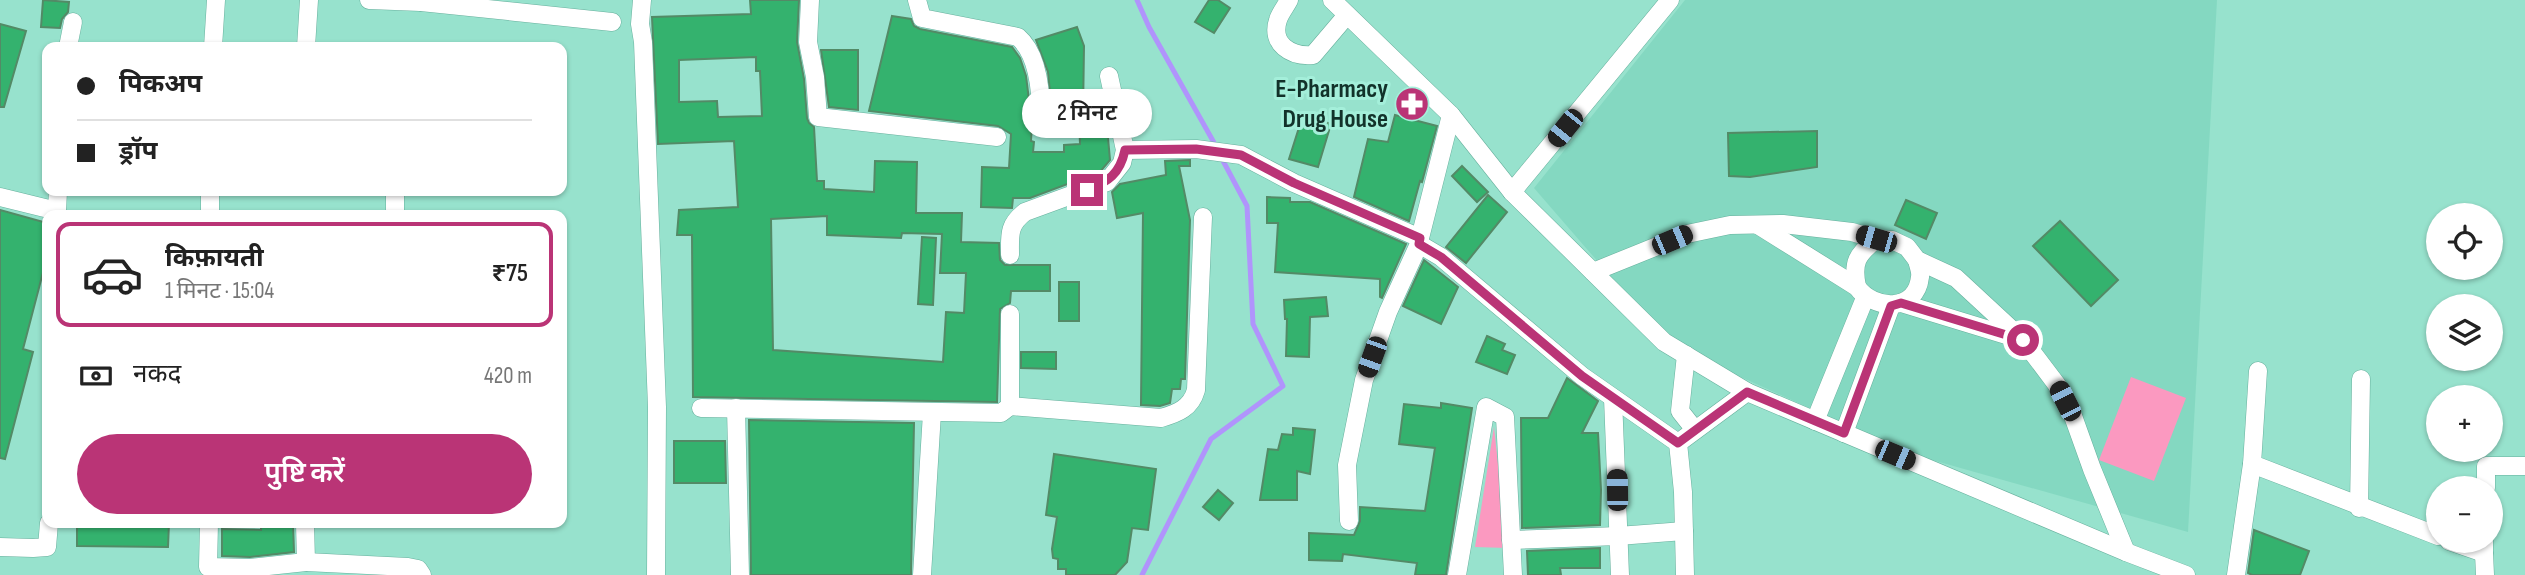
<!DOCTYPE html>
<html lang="hi">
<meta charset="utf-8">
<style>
:root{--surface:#fff;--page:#f2f2f2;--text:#222;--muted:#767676;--line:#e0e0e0;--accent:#ba3476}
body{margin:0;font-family:"Sofia Sans Condensed","Noto Sans Devanagari",sans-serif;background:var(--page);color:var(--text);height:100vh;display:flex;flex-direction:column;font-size:26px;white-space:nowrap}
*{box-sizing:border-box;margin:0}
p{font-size:23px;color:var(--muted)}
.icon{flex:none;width:38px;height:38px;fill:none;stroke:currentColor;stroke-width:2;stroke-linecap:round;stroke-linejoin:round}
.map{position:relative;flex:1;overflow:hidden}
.sheet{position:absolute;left:42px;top:210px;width:525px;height:318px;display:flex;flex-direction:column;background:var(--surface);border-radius:14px;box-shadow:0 2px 5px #0004}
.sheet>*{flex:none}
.guide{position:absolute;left:42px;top:42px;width:525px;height:154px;border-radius:14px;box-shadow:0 2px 5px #0004;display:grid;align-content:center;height:154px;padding:0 35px;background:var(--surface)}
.fabs{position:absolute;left:2426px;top:203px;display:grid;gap:14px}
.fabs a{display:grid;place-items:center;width:77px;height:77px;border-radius:50%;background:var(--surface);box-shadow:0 2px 5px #0004;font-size:35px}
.end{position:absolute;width:32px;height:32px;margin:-16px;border:9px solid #ba3476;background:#fff;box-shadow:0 0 0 4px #fff}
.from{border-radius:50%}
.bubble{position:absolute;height:49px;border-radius:24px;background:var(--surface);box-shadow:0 2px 5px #0004;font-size:23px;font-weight:600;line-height:49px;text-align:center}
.car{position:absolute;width:21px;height:42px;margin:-21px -10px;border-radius:9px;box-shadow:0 0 5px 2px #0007;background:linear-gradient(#222 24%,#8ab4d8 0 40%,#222 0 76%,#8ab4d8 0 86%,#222 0)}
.guide b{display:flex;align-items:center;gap:24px;height:66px;font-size:26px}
.guide b+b{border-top:2px solid var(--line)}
.guide i{width:18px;height:18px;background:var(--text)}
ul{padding:12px 0 0;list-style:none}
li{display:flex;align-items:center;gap:21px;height:105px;margin:0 14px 10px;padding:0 21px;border:4px solid var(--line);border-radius:14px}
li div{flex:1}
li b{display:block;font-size:26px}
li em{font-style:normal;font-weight:600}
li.active{border-color:var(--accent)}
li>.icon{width:63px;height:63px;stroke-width:1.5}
.pay{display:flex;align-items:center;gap:18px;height:77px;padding:0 35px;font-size:26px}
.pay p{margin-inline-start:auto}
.cta{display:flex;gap:14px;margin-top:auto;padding:14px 35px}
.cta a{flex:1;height:80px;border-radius:42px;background:var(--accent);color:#fff;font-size:28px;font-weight:600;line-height:80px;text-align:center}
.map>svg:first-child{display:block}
</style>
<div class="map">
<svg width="2525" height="575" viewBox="0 0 2525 575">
<rect width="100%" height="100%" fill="#97e2cd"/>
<polygon fill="#84d8c1" points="1685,0 2217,0 2188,532 1911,454 1681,350 1612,278 1534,188"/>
<g fill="#fb99c0">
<polygon points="2131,377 2186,398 2154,481 2099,460"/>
<polygon points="1494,427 1507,548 1475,547"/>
</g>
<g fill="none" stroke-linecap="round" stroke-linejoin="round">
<g stroke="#b094fc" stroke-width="5">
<polyline points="1137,0 1149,27 1217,148"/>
<polyline points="1142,575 1211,439 1283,386 1253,324 1247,206 1221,157"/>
</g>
</g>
<g fill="#34b26e" stroke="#538a66" stroke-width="2" fill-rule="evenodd">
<polygon points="43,0 69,2 68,12 62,19 60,28 41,27"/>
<path d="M750,0H799L797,42L804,79L807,118L809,123L814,127L817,181H824V189L874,192L875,161L917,162L916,213H962L961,242L999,243L1000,260L1005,265H1050V291H1011L1010,303L1000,309L997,402L693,397L692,235H677L679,210L738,207L734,141L658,144L652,17L751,14ZM756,57V71H760L762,116L718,117L717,101L679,102V60ZM827,216V235L901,238L902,233L942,234L940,273H966L964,313L946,312L943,362L773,350L771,219Z"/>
<polygon points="1209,0 1218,0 1230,8 1214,33 1195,22"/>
<polygon points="892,16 911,19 914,26 920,29 1012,47 1020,58 1026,76 1032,124 1031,141 1034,142 1033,152 1064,152 1064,145 1080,144 1079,117 1106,116 1110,160 1100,172 1030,198 1013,198 1012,208 981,207 982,167 1009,168 1011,134 998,126 869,111"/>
<polygon points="0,24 26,31 4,107 0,107"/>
<polygon points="1077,27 1084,46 1083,114 1052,113 1048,72 1036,40"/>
<polygon points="821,50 858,50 858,110 829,107"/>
<polygon points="1303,115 1331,124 1318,167 1289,159"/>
<polygon points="1395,115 1437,126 1422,182 1420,181 1409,221 1354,197 1368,139 1388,142"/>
<polygon points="1817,131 1817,167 1750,177 1729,176 1728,133"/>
<polygon points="1190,160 1190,166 1179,166 1190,220 1185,379 1181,379 1180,389 1172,389 1170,403 1160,406 1141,405 1143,213 1117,218 1112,192 1120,184 1166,175 1165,161"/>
<polygon points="1462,166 1488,192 1477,202 1452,176"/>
<polygon points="1488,195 1507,212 1466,263 1446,247"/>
<polygon points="1267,197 1290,198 1290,202 1310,202 1406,244 1382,298 1380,297 1380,279 1275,272 1278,223 1267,223"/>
<polygon points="1906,200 1937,213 1926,239 1895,225"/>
<polygon points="0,210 47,223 47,257 23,349 33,352 5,459 0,458"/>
<polygon points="2060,221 2118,280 2091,306 2033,246"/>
<polygon points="922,237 936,238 933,305 918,304"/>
<polygon points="1424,260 1458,287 1441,324 1403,306"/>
<rect x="1059" y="282" width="20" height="39"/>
<polygon points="1326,297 1328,316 1310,317 1309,357 1286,356 1287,319 1285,319 1284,300"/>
<polygon points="1487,336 1505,344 1502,350 1515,355 1507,374 1476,362"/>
<polygon points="1021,352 1056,352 1056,369 1021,368"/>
<polygon points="1567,378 1598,401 1582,433 1598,433 1601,490 1600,525 1522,528 1521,418 1548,418"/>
<polygon points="1441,403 1472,408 1446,575 1415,575 1417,563 1343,554 1342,561 1309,560 1309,533 1354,535 1360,521 1360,507 1425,511 1435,448 1399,444 1404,404 1441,408"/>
<polygon points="749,420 914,423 911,575 751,575"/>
<polygon points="1293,428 1315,430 1310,474 1297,471 1297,500 1260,500 1268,449 1278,450 1282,434 1293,435"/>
<polygon points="674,441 725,441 726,483 674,483"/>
<polygon points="1054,454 1156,469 1148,530 1132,528 1127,562 1115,575 1066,575 1066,569 1058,569 1058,559 1053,558 1052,549 1057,517 1046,515"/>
<polygon points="1218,490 1233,503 1219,520 1203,507"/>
<polygon points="77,523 169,523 168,547 77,546"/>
<polygon points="261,523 293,523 294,552 250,557 222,556 222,529 261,530"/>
<polygon points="2254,530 2309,551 2300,575 2252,575 2248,573"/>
<polygon points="1600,548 1600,568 1560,568 1561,575 1528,575 1527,551"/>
</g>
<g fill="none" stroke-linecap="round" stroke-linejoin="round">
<g stroke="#67b09d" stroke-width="19">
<g id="minor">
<polyline points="369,0 421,2"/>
<polyline points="421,0 421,2 612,22"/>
<polyline points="642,0 640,24 643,42 657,407 656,575"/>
<polyline points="810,0 808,42 815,77 818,117 997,137"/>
<path d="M917,0L922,18L1018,37C1038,54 1041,92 1041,117"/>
<path d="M1289,0C1286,6 1280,13 1278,20C1270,44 1291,57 1313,55L1347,15"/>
<polyline points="1332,0 1451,115 1512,192 1664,342 1747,392 2126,552 2186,575"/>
<polyline points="68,47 73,22"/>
<polyline points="213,47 216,0"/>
<polyline points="306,47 309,0"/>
<polyline points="1125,150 1196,149 1241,155 1294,183 1420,238 1419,244 1441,257 1582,376 1678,443"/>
<polyline points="210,191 210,215"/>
<polyline points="395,191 395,215"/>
<polyline points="1512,192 1670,0"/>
<polyline points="0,197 57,211 57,215"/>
<polyline points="57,211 58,191"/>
<path d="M1758,225L1857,287C1873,310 1916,313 1920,277C1921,272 1918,265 1917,260"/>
<polyline points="1420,238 1451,115"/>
<path d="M1010,255C1010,235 1008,225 1025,212L1107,182L1122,163L1125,150L1109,76"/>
<polyline points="1593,272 1687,234 1730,225 1783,224 1852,232 1876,239"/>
<path d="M1857,287C1852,262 1857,255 1876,239L1892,240L1907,247L1917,260L1956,278L2023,340L2057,385L2073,416L2092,469L2126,552"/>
<polyline points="1901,303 2019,339"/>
<polyline points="1686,355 1680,411 1695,430"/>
<polyline points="2258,371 2252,464 2438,536"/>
<polyline points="1613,398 1620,575"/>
<path d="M1010,406L1161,418C1178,413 1191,408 1196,390L1203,217"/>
<polyline points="701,408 1001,413 1010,406 1010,314"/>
<polyline points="736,408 740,575"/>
<polyline points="1815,421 1865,298"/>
<polyline points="1844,433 1891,306"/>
<polyline points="2486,488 2486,466 2525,466"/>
<polyline points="2359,508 2361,379"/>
<polyline points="1349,521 1347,465 1364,380 1388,312 1419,244"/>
<polyline points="209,523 208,567 250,568 306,562 305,523"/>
<polyline points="1511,540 1618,536 1684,531"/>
<polyline points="2449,541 2484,553 2484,541"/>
<polyline points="0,547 33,548 47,547 49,523"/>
<polyline points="2484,553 2485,575"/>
<polyline points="306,562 408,567 418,569 422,575"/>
<polyline points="922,575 932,413"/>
<polyline points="1457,575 1486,407 1505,417 1513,575"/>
<polyline points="1685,575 1683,492 1678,443 1747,392"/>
<polyline points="2236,575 2252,464"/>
</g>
</g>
<use href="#minor" stroke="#fff" stroke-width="18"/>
</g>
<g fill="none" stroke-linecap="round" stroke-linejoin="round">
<path stroke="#ba3476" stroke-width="9" d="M1087,190C1108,182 1120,174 1125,150L1196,149L1241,155L1294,183L1420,238L1419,244L1441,257L1582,376L1678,443L1747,392L1844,433L1891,306L1901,303L2023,340"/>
</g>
<defs>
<g id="pharmacy-disc" transform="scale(1.75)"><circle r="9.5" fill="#ba3476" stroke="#a4efda"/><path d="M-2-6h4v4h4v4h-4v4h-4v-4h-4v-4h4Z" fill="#fff"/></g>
</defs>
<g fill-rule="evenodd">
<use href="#pharmacy-disc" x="1412" y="104"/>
</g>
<g text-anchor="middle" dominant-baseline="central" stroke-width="6" stroke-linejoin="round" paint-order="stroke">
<g font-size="26" font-weight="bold" fill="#12322a" stroke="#a4efda" text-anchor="end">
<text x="1388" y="89">E-Pharmacy<tspan x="1388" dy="30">Drug House</tspan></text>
</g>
</g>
</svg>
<div class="fabs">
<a><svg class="icon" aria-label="locate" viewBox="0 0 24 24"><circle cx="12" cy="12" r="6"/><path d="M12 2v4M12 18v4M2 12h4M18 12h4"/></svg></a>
<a><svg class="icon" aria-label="layers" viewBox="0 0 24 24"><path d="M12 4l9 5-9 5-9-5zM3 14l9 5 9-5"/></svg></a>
<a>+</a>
<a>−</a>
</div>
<i class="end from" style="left:2023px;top:340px"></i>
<i class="end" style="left:1087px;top:190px"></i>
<div class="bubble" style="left:1022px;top:89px;width:130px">2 मिनट</div>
<i class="car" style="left:1565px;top:128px;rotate:219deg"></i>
<i class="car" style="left:1876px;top:239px;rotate:286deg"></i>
<i class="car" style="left:1672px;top:240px;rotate:67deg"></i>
<i class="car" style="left:1372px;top:357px;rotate:200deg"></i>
<i class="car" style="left:2065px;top:401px;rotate:333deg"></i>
<i class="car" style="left:1895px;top:455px;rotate:113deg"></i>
<i class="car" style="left:1617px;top:490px;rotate:359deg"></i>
<div class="guide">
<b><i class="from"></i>पिकअप</b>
<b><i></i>ड्रॉप</b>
</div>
<section class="sheet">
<ul>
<li class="active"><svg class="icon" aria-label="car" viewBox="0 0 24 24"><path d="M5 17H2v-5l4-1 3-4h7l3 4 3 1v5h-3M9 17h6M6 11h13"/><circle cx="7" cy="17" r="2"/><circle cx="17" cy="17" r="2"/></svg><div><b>किफ़ायती</b><p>1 मिनट · 15:04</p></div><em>₹75</em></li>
</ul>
<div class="pay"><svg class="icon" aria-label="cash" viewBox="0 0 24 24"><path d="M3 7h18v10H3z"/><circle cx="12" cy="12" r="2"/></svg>नकद<p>420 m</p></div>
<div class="cta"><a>पुष्टि करें</a></div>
</section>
</div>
